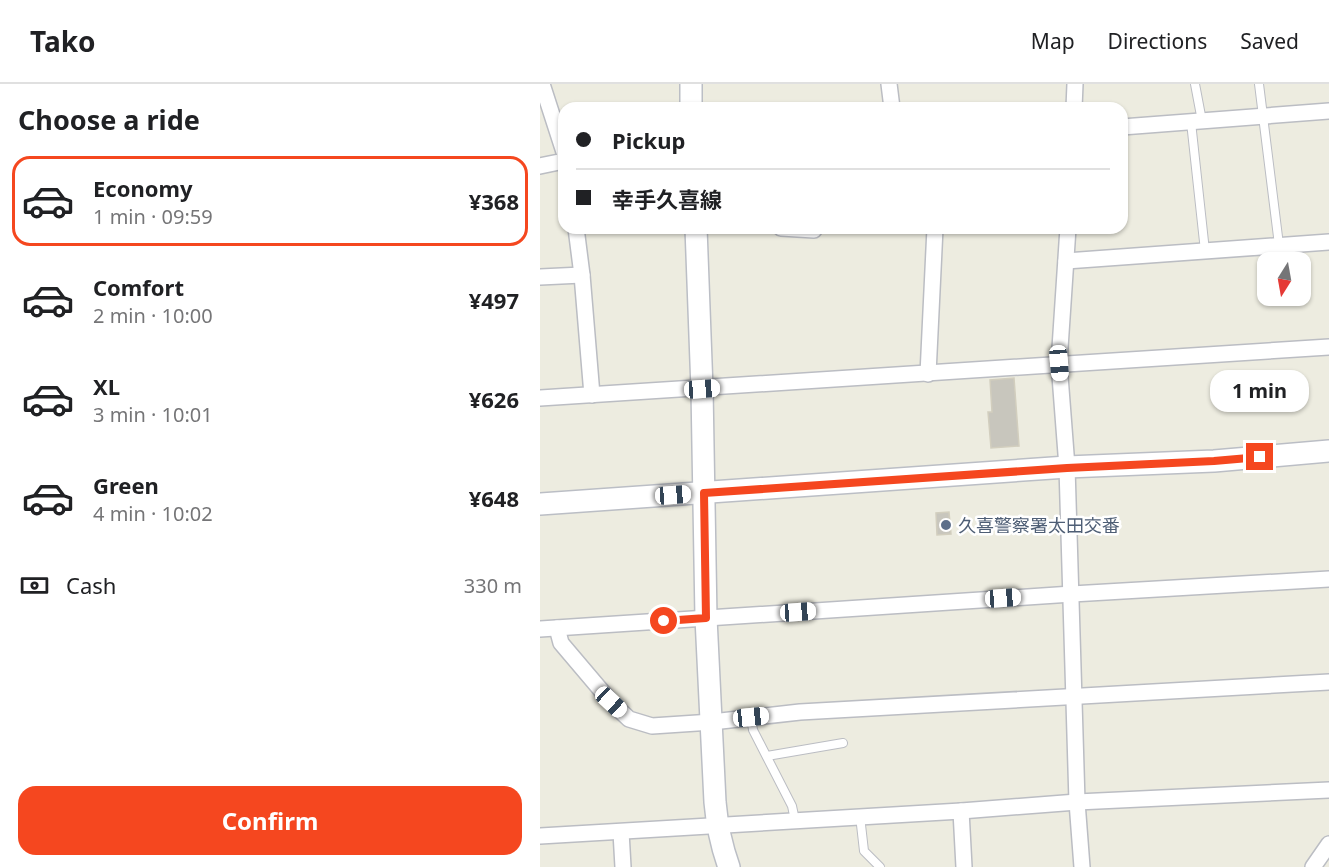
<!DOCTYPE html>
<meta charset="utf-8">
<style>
:root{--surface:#fff;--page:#f6f6f6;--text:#202124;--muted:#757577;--line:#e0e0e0;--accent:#f5471f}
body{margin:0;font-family:"Noto Sans","Noto Sans JP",sans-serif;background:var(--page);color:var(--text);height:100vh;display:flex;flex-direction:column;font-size:22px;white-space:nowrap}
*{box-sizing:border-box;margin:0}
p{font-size:20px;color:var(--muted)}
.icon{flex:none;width:33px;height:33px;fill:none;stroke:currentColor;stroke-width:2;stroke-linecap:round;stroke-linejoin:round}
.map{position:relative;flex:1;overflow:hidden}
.details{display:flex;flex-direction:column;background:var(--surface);width:540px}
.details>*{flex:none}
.guide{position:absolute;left:18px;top:18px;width:570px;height:132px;border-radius:18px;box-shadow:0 2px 4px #0004;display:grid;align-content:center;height:132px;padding:0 18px;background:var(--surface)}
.needle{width:39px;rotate:191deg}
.buttons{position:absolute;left:717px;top:168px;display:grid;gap:12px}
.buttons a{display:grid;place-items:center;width:54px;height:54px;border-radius:12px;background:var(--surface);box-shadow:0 2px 4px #0004;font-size:30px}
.end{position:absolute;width:27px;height:27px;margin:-14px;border:8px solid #f5471f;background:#fff;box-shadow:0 0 0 3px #fff}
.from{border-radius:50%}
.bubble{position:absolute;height:42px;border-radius:18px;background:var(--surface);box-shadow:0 2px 4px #0004;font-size:20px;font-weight:700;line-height:42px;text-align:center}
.car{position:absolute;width:18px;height:36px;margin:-18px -9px;border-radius:8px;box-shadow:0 0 4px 2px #0007;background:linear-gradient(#fff 24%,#345 0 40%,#fff 0 76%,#345 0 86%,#fff 0)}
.guide b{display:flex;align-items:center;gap:21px;height:57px;font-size:22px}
.guide b+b{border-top:2px solid var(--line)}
.guide i{width:15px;height:15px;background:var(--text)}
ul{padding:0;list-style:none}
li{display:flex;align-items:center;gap:18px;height:90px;margin:0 12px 9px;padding:0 6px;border:3px solid transparent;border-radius:18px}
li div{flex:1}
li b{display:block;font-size:22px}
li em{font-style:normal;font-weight:700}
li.active{border-color:var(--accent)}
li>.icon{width:54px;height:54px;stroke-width:1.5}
h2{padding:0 18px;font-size:27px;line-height:72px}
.pay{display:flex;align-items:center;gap:15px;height:66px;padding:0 18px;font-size:22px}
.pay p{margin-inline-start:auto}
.action{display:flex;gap:12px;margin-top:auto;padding:12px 18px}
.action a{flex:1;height:69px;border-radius:18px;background:var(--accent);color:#fff;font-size:24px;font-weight:700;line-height:69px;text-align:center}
header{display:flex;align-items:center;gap:36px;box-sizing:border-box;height:84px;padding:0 30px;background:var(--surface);border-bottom:2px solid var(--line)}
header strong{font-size:28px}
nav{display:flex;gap:33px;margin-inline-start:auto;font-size:21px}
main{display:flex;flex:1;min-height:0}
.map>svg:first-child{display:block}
</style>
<header>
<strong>Tako</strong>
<nav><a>Map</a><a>Directions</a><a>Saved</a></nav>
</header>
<main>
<section class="details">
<h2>Choose a ride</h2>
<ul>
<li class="active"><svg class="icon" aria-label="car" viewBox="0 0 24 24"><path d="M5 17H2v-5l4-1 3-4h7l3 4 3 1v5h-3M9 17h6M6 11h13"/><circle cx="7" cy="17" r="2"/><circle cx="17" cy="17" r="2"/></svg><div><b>Economy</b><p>1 min · 09:59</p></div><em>¥368</em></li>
<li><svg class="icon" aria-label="car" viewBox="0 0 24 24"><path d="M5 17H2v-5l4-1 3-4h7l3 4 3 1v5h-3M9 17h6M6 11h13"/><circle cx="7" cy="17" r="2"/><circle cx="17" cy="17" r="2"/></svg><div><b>Comfort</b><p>2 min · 10:00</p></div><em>¥497</em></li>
<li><svg class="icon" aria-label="car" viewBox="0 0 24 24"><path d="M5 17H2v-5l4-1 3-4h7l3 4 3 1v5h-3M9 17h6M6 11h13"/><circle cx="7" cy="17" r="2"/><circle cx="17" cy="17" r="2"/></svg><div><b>XL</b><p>3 min · 10:01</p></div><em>¥626</em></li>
<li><svg class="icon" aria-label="car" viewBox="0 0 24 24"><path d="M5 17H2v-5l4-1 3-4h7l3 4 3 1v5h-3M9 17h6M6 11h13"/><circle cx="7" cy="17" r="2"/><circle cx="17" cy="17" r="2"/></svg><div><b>Green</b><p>4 min · 10:02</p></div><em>¥648</em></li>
</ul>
<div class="pay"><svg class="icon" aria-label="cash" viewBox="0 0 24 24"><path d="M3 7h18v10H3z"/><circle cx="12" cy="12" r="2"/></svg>Cash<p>330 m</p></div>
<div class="action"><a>Confirm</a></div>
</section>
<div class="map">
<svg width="789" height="783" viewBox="0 0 789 783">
<rect width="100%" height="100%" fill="#edece0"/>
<g fill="#c8c6bd" stroke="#d2cebe" stroke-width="1.5">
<polygon points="474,294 479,362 451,364 448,328 452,328 450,296"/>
<polygon points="409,428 411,450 397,451 396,429"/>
</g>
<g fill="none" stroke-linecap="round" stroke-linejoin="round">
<g stroke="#bbbdc3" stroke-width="10">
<g id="lane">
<polyline points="655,0 662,37"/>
<polyline points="719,0 739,161"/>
<polyline points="651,38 665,167"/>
<polyline points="211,633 213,646 252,722 255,736"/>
<polyline points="227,672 303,659"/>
<polyline points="320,732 324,767 340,783"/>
</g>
</g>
<g stroke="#bbbdc3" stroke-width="18">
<g id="street">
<polyline points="2,0 24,68"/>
<polyline points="349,0 352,24"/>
<polyline points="534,24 535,0"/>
<polyline points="582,43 789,27"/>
<polyline points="0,82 24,77"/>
<polyline points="36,144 42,191 52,311"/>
<polyline points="241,144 274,146 274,144"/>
<polyline points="528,144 519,279 527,383 537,718 542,783"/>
<polyline points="526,177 789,158"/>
<polyline points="0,193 42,191"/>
<polyline points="388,290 395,144"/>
<polyline points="0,314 789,263"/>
<polyline points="17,544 21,559 71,618 89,635 112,642 172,638 260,628 789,598"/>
<polyline points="0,545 532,510 789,495"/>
<polyline points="421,727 424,783"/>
<polyline points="81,748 83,783"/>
<polyline points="0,752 421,727 537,718 789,706"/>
<polyline points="773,783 789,760"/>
</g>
</g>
<g stroke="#bbbec5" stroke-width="24">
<g id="secondary">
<polyline points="151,0 151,24"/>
<path d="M156,144L162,305L166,534L175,718C177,741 181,761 189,783"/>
<polyline points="0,420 527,383 674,377 789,367"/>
</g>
</g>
<use href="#lane" stroke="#fff" stroke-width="8"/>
<use href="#street" stroke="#fff" stroke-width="15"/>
<use href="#secondary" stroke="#fff" stroke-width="21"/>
</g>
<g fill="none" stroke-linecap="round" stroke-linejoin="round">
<polyline stroke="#f5471f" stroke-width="8" points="124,537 166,534 164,409 527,384 674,377 720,373"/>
</g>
<circle fill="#5c6f8a" stroke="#fff" stroke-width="2" cx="406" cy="441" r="6"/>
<g text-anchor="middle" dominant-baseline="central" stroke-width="5" stroke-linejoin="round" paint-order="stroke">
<g font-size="18" fill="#4e5e75" stroke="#fff" text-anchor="start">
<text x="418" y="441">久喜警察署太田交番</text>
</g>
</g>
</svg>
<div class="buttons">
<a><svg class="needle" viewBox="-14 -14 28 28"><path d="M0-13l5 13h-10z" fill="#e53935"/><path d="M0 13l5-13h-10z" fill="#757577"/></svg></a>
</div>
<i class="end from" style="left:124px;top:537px"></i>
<i class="end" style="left:720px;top:373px"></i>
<div class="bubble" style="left:670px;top:286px;width:99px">1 min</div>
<i class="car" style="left:519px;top:279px;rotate:175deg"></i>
<i class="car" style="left:162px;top:305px;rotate:86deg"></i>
<i class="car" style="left:133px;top:411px;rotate:86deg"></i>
<i class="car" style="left:463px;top:514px;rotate:86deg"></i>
<i class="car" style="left:258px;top:528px;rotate:86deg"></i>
<i class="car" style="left:71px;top:618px;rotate:133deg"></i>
<i class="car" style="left:211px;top:633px;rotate:84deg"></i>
<div class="guide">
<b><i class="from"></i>Pickup</b>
<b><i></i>幸手久喜線</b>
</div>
</div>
</main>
